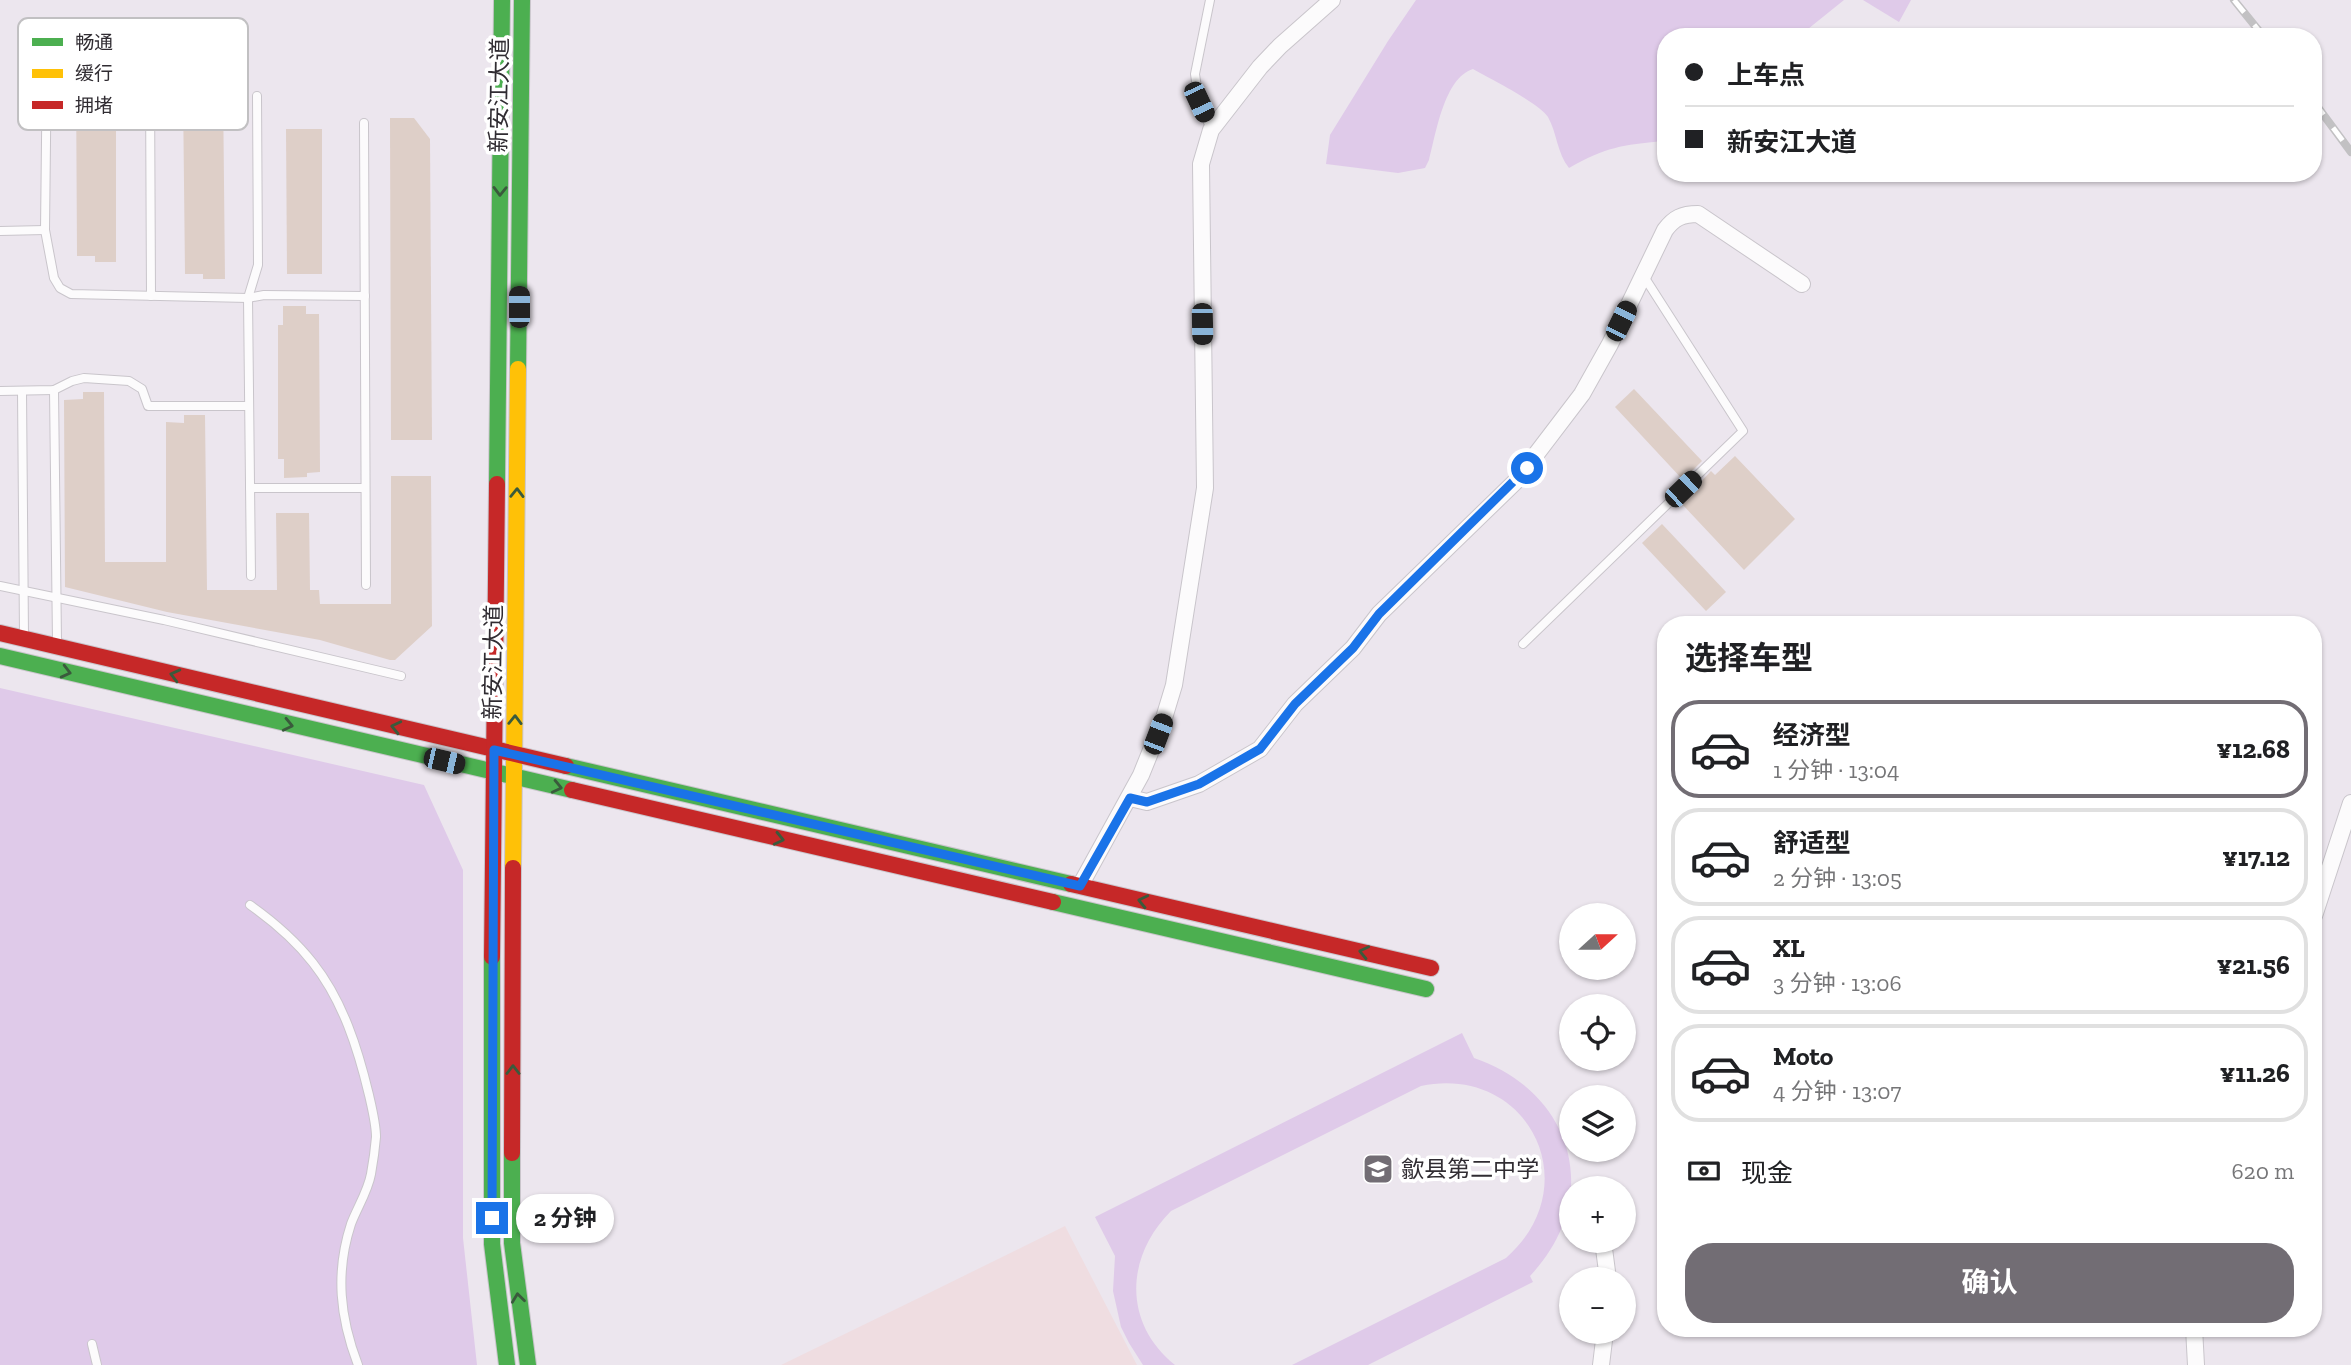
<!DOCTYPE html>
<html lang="zh">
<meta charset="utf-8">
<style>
:root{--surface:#fff;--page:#f2f2f2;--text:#202124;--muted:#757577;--line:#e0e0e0;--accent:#726d74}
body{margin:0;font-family:"Zilla Slab","Noto Sans SC",serif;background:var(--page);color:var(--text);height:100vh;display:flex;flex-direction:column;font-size:26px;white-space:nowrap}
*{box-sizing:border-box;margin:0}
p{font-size:23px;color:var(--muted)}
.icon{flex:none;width:38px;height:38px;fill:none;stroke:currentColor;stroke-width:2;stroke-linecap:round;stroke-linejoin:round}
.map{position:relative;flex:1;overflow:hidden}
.panel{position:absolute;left:1657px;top:616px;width:665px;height:721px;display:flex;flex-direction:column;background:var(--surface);border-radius:28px;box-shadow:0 2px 5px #0004}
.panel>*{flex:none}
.guide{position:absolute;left:1657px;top:28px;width:665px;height:154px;border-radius:28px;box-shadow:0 2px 5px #0004;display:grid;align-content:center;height:154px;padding:0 28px;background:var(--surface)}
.needle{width:46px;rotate:69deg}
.fabs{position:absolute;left:1559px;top:903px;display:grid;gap:14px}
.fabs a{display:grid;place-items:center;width:77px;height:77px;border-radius:50%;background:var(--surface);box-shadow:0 2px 5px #0004;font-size:35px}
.end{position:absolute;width:32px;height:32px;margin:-16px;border:9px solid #1a73e8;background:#fff;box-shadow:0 0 0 4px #fff}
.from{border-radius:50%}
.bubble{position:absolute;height:49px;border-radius:24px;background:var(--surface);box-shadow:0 2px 5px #0004;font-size:23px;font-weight:700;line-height:49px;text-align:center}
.car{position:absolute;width:21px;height:42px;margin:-21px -10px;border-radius:9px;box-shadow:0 0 5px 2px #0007;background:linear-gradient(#222 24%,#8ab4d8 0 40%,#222 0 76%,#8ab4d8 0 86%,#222 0)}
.guide b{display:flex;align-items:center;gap:24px;height:66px;font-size:26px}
.guide b+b{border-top:2px solid var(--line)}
.guide i{width:18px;height:18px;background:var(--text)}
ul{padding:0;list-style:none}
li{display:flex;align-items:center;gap:21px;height:98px;margin:0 14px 10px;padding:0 14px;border:4px solid var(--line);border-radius:28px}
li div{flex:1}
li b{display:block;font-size:26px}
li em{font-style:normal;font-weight:700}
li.active{border-color:var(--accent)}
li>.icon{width:63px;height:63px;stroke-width:1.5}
h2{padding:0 28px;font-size:32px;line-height:84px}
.pay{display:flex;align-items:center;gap:18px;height:77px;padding:0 28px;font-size:26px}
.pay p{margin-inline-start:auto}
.primary-button{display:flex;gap:14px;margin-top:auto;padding:14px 28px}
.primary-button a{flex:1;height:80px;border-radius:28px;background:var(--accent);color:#fff;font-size:28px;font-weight:700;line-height:80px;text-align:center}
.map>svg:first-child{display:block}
</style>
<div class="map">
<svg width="2351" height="1365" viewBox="0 0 2351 1365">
<rect width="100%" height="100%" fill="#ece6ee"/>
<polygon fill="#efdde1" points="1065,1226 1137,1365 781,1365 929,1293"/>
<g fill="#dfcae9">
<path d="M1416,0H1844L1798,37H1666V139L1663,141C1622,145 1606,147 1569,168C1557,153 1557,133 1548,117C1539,103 1489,78 1473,69C1444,78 1436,134 1429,160L1425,168L1398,173L1326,164L1330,135L1388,41Z"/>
<polygon points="1863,0 1911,0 1899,22"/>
<polygon points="0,688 424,785 463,870 463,1238 477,1365 0,1365"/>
<path d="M1462,1033L1474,1058C1574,1092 1604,1198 1530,1276L1533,1282L1368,1365H1292L1506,1258C1589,1185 1528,1064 1421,1086L1171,1211C1125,1257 1123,1323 1175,1365H1143L1129,1343L1121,1327L1113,1291L1115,1256L1095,1217Z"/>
</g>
<g fill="#decfc8">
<polygon points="116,68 116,262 95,262 95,256 77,256 76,76 94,76 94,69"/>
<polygon points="202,86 223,86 225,279 203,279 203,274 185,274 183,93 202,93"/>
<polygon points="390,118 414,118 430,139 432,440 391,440"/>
<polygon points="286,129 322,129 322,274 287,274"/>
<polygon points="283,306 306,306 306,314 319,314 320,472 307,473 307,477 284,478 284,459 278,459 278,325 283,325"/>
<polygon points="1634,389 1702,461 1683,480 1615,407"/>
<polygon points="83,392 104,392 105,562 166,562 166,422 184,423 184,415 205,415 207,590 277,590 276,513 309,513 310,590 319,590 320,604 391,604 391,476 431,476 432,626 395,660 390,660 320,640 167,612 65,587 64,400 83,399"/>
<polygon points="1735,456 1795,519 1744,570 1681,503 1711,471 1715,475"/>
<polygon points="1662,524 1726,592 1706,611 1642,543"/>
</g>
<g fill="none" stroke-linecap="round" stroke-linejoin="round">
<g stroke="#c9c5cb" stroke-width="10">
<g id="lane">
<polyline points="1210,0 1195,74 1199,102 1211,129"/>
<polyline points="47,52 45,230 54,278 60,288 71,294 248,298 264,295 365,296"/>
<polyline points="150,85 151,296"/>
<polyline points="364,123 366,585"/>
<polyline points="0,231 45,230"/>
<polyline points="54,390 57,642"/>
<polyline points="0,391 54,390 72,381 84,378 129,381 142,389 148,406 249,406"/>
<polyline points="22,391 24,636"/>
<polyline points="250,488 365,488"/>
<polyline points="251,576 248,298 258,265 257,96"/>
<polyline points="0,586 164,620 401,676"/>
<polyline points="1523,644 1743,431 1643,275"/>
<path d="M250,905C274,922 295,940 313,963C343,1001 358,1049 369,1095C372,1108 376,1124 376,1137C375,1149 373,1163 371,1174C368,1191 357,1208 351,1224C335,1273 340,1318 358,1365"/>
<polyline points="92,1344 97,1365"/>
</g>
</g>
<g stroke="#c9c5cb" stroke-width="18">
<g id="street">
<path d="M1130,798L1147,802L1199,784L1260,749L1295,704L1353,648L1379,614L1515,482L1582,394L1610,344L1665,230C1674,218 1682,214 1698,214L1802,284"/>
<polyline points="1080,886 1141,775 1164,718 1174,685 1205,488 1201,164 1211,130 1260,67 1280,46 1332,0"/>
<polyline points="2314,916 2351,803"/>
<polyline points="1603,1241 1608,1279"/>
<polyline points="2194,1328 2196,1365"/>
<polyline points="1601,1365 1605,1332"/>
</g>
</g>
<g stroke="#c9c5cb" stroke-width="18">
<g id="fast">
<polyline points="518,369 522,0"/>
<polyline points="497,484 502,0"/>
<polyline points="0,656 572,790"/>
<polyline points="566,766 1071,884"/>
<polyline points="1053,902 1426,989"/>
<polyline points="492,957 492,1244 507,1365"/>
<polyline points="512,1153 512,1243 528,1365"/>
</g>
</g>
<g stroke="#c9c5cb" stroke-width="18">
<polyline id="slow" points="513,868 518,369"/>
</g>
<g stroke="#c9c5cb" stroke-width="18">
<g id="jam">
<polyline points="0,633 566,766"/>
<polyline points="572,790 1053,902"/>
<polyline points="1071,884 1431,968"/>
<polyline points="492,957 497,484"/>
<polyline points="512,1153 513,868"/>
</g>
</g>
<use href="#lane" stroke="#fcfbfc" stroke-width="8"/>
<use href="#street" stroke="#fcfbfc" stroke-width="16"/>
<use href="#fast" stroke="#4caf50" stroke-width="16"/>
<use href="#slow" stroke="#ffc107" stroke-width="16"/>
<use href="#jam" stroke="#c62828" stroke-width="16"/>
<g stroke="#c2c1c3" stroke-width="8">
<g id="rail">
<polyline points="2234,0 2264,37"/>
<polyline points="2314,102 2351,152"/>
</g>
</g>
<use href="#rail" stroke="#fff" stroke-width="5" stroke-dasharray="16" stroke-linecap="butt"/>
</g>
<defs><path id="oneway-chevron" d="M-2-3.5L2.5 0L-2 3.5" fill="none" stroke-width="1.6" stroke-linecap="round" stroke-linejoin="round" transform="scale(1.75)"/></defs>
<g stroke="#3a5a3c">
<use href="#oneway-chevron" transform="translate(500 191) rotate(91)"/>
<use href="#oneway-chevron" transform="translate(517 493) rotate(-89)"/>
<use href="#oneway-chevron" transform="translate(66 672) rotate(14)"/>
<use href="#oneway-chevron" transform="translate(175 675) rotate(-166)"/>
<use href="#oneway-chevron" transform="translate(515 720) rotate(-89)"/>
<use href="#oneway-chevron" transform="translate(288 725) rotate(13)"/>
<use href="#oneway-chevron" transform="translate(396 727) rotate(-167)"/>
<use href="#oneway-chevron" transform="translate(557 787) rotate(13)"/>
<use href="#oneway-chevron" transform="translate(779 839) rotate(13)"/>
<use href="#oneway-chevron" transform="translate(1143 901) rotate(-167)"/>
<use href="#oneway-chevron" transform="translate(1364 952) rotate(-167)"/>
<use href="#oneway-chevron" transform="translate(513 1070) rotate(-90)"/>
<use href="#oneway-chevron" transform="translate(518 1298) rotate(-97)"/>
</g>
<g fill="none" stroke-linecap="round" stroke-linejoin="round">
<polyline stroke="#1a73e8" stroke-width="9" points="492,1218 494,750 1080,886 1130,798 1147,802 1199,784 1260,749 1295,704 1353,648 1379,614 1527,468"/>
</g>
<defs>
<g id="school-square" transform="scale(1.575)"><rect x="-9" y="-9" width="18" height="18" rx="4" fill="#726d74" stroke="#fff"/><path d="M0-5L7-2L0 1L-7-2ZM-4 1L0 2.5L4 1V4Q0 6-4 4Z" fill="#fff"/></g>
</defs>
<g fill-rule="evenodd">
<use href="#school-square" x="1378" y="1169"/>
</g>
<g text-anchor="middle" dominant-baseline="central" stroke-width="7" stroke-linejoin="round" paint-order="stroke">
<g font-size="23" fill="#302c32" stroke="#fff">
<text transform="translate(499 95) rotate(-89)">新安江大道</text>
<text transform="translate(493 662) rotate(-89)">新安江大道</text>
</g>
<g font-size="23" fill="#302c32" stroke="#fff" text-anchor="start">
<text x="1401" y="1169">歙县第二中学</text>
</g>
</g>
<rect x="18" y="18" width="230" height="112" rx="10" fill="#fff" stroke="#c1c0c2" stroke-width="2"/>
<rect x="32" y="38" width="31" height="8" fill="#4caf50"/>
<rect x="32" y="69" width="31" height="9" fill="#ffc107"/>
<rect x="32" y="101" width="31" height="8" fill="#c62828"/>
<g font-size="19" fill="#302c32">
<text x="75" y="49">畅通</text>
<text x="75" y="80">缓行</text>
<text x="75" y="112">拥堵</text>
</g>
</svg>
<div class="fabs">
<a><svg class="needle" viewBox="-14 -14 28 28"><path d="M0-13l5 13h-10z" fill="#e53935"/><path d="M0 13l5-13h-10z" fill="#757577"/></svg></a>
<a><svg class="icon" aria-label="locate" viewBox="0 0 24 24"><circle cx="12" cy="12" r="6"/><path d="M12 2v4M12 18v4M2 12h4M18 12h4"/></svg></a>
<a><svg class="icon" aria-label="layers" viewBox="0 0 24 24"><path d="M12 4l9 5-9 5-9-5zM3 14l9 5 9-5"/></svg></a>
<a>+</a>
<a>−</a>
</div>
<i class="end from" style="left:1527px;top:468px"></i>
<i class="end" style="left:492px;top:1218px"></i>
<div class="bubble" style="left:516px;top:1194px;width:98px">2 分钟</div>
<i class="car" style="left:1199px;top:102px;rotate:155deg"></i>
<i class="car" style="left:519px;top:307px;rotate:0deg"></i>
<i class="car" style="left:1621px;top:321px;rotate:26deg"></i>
<i class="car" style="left:1202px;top:324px;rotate:179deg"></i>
<i class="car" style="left:1683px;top:489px;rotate:46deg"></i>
<i class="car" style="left:1158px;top:734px;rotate:21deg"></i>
<i class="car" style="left:444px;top:761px;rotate:103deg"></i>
<div class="guide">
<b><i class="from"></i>上车点</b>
<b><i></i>新安江大道</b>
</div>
<section class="panel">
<h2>选择车型</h2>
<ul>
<li class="active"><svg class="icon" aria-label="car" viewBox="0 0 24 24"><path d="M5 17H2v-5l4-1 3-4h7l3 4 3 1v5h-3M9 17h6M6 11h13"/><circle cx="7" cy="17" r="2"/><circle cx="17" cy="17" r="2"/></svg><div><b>经济型</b><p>1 分钟 · 13:04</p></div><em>¥12.68</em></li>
<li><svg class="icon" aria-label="car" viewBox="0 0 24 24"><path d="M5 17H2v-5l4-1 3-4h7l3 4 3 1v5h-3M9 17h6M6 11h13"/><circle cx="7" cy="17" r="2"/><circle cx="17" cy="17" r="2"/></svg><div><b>舒适型</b><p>2 分钟 · 13:05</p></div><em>¥17.12</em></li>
<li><svg class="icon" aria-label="car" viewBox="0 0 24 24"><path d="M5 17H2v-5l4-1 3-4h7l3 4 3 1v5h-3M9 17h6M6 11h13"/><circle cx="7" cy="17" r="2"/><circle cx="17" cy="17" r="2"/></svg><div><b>XL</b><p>3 分钟 · 13:06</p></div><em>¥21.56</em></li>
<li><svg class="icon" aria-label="car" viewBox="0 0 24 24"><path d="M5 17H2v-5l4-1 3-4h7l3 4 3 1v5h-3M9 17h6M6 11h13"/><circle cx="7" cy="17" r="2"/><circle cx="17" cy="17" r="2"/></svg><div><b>Moto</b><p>4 分钟 · 13:07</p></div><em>¥11.26</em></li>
</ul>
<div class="pay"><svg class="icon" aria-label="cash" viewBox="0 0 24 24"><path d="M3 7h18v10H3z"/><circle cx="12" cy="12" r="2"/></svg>现金<p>620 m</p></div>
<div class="primary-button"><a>确认</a></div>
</section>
</div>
